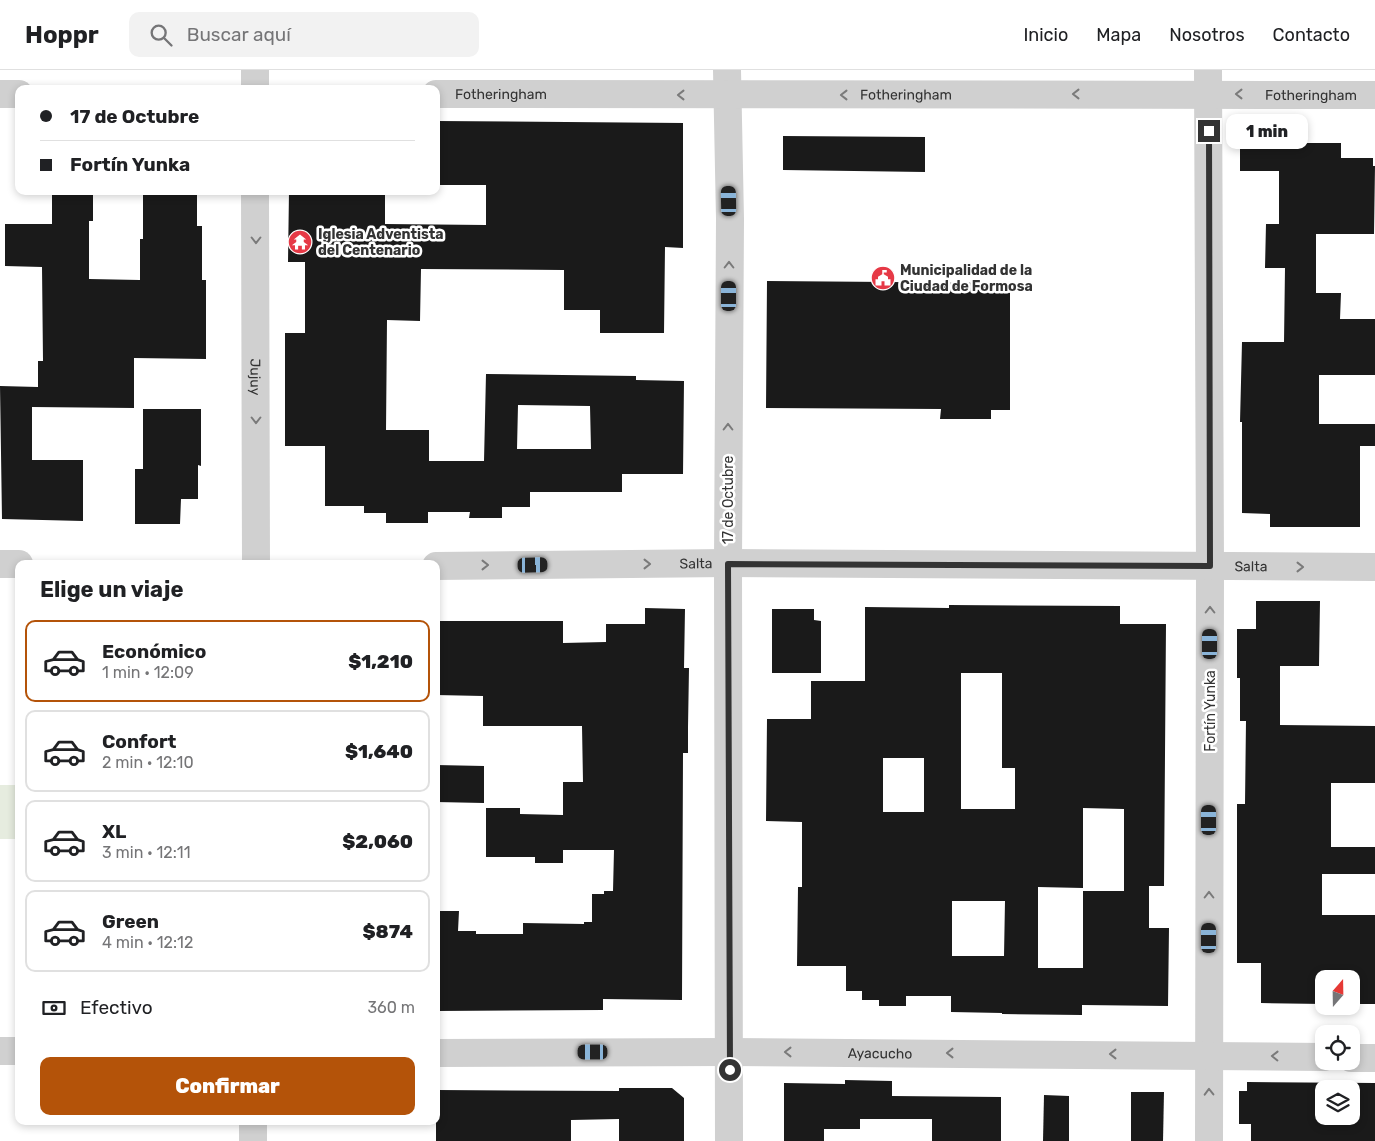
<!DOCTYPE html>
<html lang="es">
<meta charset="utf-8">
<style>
:root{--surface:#fff;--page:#f2f2f2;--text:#202124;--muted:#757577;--line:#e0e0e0;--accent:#b45309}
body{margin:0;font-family:Rubik,sans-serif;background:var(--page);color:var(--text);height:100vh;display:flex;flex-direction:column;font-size:19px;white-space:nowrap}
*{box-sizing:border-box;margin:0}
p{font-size:16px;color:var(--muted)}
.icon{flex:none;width:28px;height:28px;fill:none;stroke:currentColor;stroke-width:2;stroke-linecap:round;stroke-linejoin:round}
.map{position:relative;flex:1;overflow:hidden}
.drawer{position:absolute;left:15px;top:490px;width:425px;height:565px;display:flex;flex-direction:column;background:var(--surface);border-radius:10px;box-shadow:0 2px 8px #0003}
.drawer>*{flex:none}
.guide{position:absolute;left:15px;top:15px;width:425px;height:110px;border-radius:10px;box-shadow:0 2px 8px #0003;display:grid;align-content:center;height:110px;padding:0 25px;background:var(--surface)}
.needle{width:32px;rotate:20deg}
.tools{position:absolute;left:1315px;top:900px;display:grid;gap:10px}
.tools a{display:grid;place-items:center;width:45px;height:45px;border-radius:10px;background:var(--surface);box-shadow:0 2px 8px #0003;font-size:25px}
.end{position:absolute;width:22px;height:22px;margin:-11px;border:6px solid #333;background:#fff;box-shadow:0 0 0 2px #fff}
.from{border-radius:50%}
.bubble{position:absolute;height:35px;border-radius:10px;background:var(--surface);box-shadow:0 2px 8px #0003;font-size:16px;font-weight:800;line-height:35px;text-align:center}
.car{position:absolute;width:15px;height:30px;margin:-15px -8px;border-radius:6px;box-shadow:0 0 4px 1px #0007;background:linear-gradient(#222 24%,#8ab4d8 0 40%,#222 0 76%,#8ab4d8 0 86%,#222 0)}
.guide b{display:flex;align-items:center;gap:18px;height:48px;font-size:19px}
.guide b+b{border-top:1px solid var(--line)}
.guide i{width:12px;height:12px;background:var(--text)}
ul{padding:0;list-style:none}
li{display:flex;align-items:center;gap:15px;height:82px;margin:0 10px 8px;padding:0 15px;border:2px solid var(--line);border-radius:10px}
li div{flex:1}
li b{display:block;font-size:19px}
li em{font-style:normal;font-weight:800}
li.active{border-color:var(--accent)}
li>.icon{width:45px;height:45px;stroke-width:1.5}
h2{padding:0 25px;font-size:22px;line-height:60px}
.pay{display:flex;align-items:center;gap:12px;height:55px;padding:0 25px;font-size:19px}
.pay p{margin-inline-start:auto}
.cta{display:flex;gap:10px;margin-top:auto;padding:10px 25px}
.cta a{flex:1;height:58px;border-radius:10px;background:var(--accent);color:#fff;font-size:20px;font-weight:800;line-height:58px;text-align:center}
header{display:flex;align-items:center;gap:30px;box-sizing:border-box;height:70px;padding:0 25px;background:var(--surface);border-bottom:1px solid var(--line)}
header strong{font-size:24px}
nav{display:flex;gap:28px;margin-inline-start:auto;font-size:18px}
.search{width:350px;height:45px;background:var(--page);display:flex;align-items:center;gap:12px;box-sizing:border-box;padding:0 18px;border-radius:10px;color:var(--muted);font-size:19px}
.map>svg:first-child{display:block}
</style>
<header>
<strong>Hoppr</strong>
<div class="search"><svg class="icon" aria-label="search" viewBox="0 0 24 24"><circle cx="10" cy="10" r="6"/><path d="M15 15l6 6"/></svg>Buscar aquí</div>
<nav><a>Inicio</a><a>Mapa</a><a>Nosotros</a><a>Contacto</a></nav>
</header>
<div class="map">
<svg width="1375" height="1071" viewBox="0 0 1375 1071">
<rect width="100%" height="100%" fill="#fff"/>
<rect fill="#e6ecdf" x="0" y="715" width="19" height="54"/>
<g fill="#1a1a1a" fill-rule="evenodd">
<path d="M436,51L683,53V178L665,177L664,263H600V240H564V200L421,199L420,251L387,250L386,360H429V391H484L486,304L636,306V310L684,311L683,404H622V422H530V437H502V448H469L470,442H428V453H386V443H364V436H325V376H285V263H305V192H288L289,121H385V154L486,155V115H436ZM518,335L590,336L591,379H517Z"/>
<polygon points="1240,52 1301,53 1301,73 1341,73 1341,88 1373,88 1373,96 1375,96 1374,164 1316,164 1316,223 1341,223 1340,249 1375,249 1375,305 1319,305 1319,354 1375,354 1375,376 1360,376 1360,457 1270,457 1270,444 1242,443 1242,352 1240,352 1242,272 1284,272 1285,198 1265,198 1266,154 1279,154 1279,101 1240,101"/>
<polygon points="783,66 925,67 925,102 783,100"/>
<polygon points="52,121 93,121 93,151 89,151 89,209 140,210 140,169 143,169 143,121 197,121 197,156 202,156 202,210 206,210 206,289 134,288 134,338 32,337 32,390 83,390 83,451 2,449 0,316 38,317 38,291 43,291 42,197 5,196 5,154 52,154"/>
<polygon points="767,211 1010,213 1010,340 991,340 991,349 940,349 941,339 766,338"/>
<polygon points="143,339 201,339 201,396 198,395 198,429 181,429 180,454 135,454 135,399 143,399"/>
<polygon points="1256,531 1320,531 1319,596 1280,596 1280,655 1375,656 1375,713 1331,713 1331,777 1375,777 1375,804 1322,804 1322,845 1375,845 1375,934 1351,934 1351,909 1324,909 1324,934 1261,933 1261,893 1237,893 1237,734 1245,734 1246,651 1240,651 1240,608 1237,608 1237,559 1256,559"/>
<path d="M949,535L1120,536V554H1166L1164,816H1149V858H1169L1168,936L1082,935V945L1002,944V943L951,942V926H906V936H879V930H862V921H846V896H797L798,817H802V752L766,751L767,649H811V611H865V537L949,538ZM961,603H1002V698H1015V739H961ZM883,688H924V742H883ZM1083,738L1124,739V821H1083V898H1038V817L1083,818ZM952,831H1005L1004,886H952Z"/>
<polygon points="645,538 685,539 684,598 689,598 688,657 688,683 683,683 682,930 603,929 603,940 436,941 436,841 459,841 458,861 476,861 476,864 523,864 523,853 584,854 584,852 592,852 592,824 604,824 604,821 613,821 614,780 563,780 563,793 535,793 535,787 486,787 486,738 520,738 520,744 563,745 563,712 583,712 582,656 483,656 483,626 436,625 436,551 563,551 563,573 606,572 606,554 645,554"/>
<polygon points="772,539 814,539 814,550 821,551 821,603 772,603"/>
<polygon points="436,695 484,696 484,733 436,732"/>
<polygon points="845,1010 892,1011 892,1026 1001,1027 1001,1071 932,1071 932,1049 860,1049 860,1059 824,1059 824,1071 784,1071 784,1013 845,1014"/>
<path d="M1247,1012L1375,1013V1071H1251V1054H1239V1021H1247ZM1324,1019H1351V1046H1324Z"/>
<polygon points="619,1018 672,1018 684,1028 684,1071 619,1071 619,1049 571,1050 571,1071 436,1071 436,1020 619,1021"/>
<polygon points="1131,1022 1164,1022 1163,1071 1131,1071"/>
<polygon points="1044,1025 1069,1026 1069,1071 1043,1071"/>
</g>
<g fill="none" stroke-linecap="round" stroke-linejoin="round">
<g stroke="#d0d0d0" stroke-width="28">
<polyline points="727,0 730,149 728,493 729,1071"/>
<polyline points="1208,0 1210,496 1209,1071"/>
<polyline points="255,19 255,0"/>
<polyline points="0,24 19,24"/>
<path id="s1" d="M436,24L1375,25"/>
<path id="s2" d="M255,121L256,494"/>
<polyline points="0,494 19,494"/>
<path id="s3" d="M436,496L728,493L1375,497"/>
<polyline points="0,981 19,981"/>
<path id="s4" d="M436,983L730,982L1324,987"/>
<polyline points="1351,988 1375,988"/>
<polyline points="253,1071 253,1051"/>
</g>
</g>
<defs><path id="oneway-chevron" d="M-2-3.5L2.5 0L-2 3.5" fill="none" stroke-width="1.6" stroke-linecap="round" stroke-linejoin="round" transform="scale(1.25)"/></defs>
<g stroke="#7a7a7a">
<use href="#oneway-chevron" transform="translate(1076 24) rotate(180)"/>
<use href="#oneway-chevron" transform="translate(1239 24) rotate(-180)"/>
<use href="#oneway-chevron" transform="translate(681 25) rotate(-180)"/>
<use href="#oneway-chevron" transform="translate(844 25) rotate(180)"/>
<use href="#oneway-chevron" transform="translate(256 170) rotate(90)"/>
<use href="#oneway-chevron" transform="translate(729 195) rotate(-90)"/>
<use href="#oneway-chevron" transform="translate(256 350) rotate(90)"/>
<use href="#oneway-chevron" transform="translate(728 357) rotate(-90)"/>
<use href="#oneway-chevron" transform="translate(647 494)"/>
<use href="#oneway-chevron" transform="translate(485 495)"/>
<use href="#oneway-chevron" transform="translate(1300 497)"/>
<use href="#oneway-chevron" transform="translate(1210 540) rotate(-90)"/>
<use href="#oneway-chevron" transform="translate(1209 825) rotate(-90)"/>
<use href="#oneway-chevron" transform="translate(788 982) rotate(-180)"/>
<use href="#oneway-chevron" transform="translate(950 983) rotate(-180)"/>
<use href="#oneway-chevron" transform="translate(1113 984) rotate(-180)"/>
<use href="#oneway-chevron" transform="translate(1275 986) rotate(-179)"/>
<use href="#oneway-chevron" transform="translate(1209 1022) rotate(-91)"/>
</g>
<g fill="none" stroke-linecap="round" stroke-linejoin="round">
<polyline stroke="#333" stroke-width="6" points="730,1000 728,494 1210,496 1209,61"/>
</g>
<defs>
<g id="temple-disc" transform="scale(1.25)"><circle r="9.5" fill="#e63946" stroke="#fff"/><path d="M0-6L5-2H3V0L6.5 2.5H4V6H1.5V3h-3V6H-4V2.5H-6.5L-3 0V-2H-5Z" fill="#fff"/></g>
<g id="civic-disc" transform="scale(1.25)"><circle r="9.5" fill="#e63946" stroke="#fff"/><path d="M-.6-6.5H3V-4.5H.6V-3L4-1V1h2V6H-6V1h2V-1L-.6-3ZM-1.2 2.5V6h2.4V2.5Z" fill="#fff"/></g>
</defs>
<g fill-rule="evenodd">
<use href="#temple-disc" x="300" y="172"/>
<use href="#civic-disc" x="883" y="208"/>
</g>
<g text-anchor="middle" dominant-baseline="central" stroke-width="5" stroke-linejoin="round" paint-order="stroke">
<g font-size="14" fill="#333" stroke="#fff">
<text stroke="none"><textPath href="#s1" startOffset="65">Fotheringham</textPath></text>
<text stroke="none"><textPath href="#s1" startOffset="470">Fotheringham</textPath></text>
<text stroke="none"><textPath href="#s1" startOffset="875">Fotheringham</textPath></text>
<text stroke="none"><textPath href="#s2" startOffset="186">Jujuy</textPath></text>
<text transform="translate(728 430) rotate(-90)">17 de Octubre</text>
<text stroke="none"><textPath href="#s3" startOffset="260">Salta</textPath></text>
<text stroke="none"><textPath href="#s3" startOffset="815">Salta</textPath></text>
<text transform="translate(1210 641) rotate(-90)">Fortín Yunka</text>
<text stroke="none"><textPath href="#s4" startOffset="444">Ayacucho</textPath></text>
</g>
<g font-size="14" font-weight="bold" fill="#333" stroke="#fff" text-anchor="start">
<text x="318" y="164">Iglesia Adventista<tspan x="318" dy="16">del Centenario</tspan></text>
<text x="900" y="200">Municipalidad de la<tspan x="900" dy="16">Ciudad de Formosa</tspan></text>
</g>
</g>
</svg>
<div class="tools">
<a><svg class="needle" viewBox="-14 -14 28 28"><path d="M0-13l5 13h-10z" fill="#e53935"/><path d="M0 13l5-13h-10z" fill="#757577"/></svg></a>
<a><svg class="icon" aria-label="locate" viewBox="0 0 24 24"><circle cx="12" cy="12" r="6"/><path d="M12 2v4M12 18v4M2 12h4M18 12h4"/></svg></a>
<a><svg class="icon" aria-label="layers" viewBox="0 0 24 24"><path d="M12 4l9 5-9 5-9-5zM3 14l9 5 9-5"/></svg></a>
</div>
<i class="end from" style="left:730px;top:1000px"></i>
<i class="end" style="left:1209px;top:61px"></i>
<div class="bubble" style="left:1226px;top:44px;width:82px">1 min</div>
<i class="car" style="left:729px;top:131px;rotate:359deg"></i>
<i class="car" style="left:729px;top:226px;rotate:0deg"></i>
<i class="car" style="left:533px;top:495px;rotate:89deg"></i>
<i class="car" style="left:1210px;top:574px;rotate:0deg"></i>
<i class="car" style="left:1209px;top:750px;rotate:0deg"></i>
<i class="car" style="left:1209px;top:868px;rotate:0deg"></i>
<i class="car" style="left:593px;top:982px;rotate:270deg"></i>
<div class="guide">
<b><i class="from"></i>17 de Octubre</b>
<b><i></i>Fortín Yunka</b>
</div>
<section class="drawer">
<h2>Elige un viaje</h2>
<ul>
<li class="active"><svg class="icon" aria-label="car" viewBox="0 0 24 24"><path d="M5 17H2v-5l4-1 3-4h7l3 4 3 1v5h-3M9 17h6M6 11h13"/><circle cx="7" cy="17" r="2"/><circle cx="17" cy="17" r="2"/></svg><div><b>Económico</b><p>1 min · 12:09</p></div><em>$1,210</em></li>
<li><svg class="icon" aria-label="car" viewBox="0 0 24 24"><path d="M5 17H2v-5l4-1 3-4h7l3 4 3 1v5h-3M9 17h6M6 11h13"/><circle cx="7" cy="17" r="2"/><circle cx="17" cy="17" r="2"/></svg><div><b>Confort</b><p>2 min · 12:10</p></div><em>$1,640</em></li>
<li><svg class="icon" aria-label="car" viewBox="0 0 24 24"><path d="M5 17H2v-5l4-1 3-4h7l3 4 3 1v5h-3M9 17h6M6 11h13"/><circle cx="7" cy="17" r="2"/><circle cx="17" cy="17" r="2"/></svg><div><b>XL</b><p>3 min · 12:11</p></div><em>$2,060</em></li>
<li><svg class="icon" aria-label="car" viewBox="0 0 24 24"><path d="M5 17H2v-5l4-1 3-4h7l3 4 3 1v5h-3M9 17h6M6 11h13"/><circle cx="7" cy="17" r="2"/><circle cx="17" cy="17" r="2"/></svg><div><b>Green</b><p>4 min · 12:12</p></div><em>$874</em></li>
</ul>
<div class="pay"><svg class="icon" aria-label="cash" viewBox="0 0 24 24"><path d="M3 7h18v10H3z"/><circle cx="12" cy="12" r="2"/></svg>Efectivo<p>360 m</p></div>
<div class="cta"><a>Confirmar</a></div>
</section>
</div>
